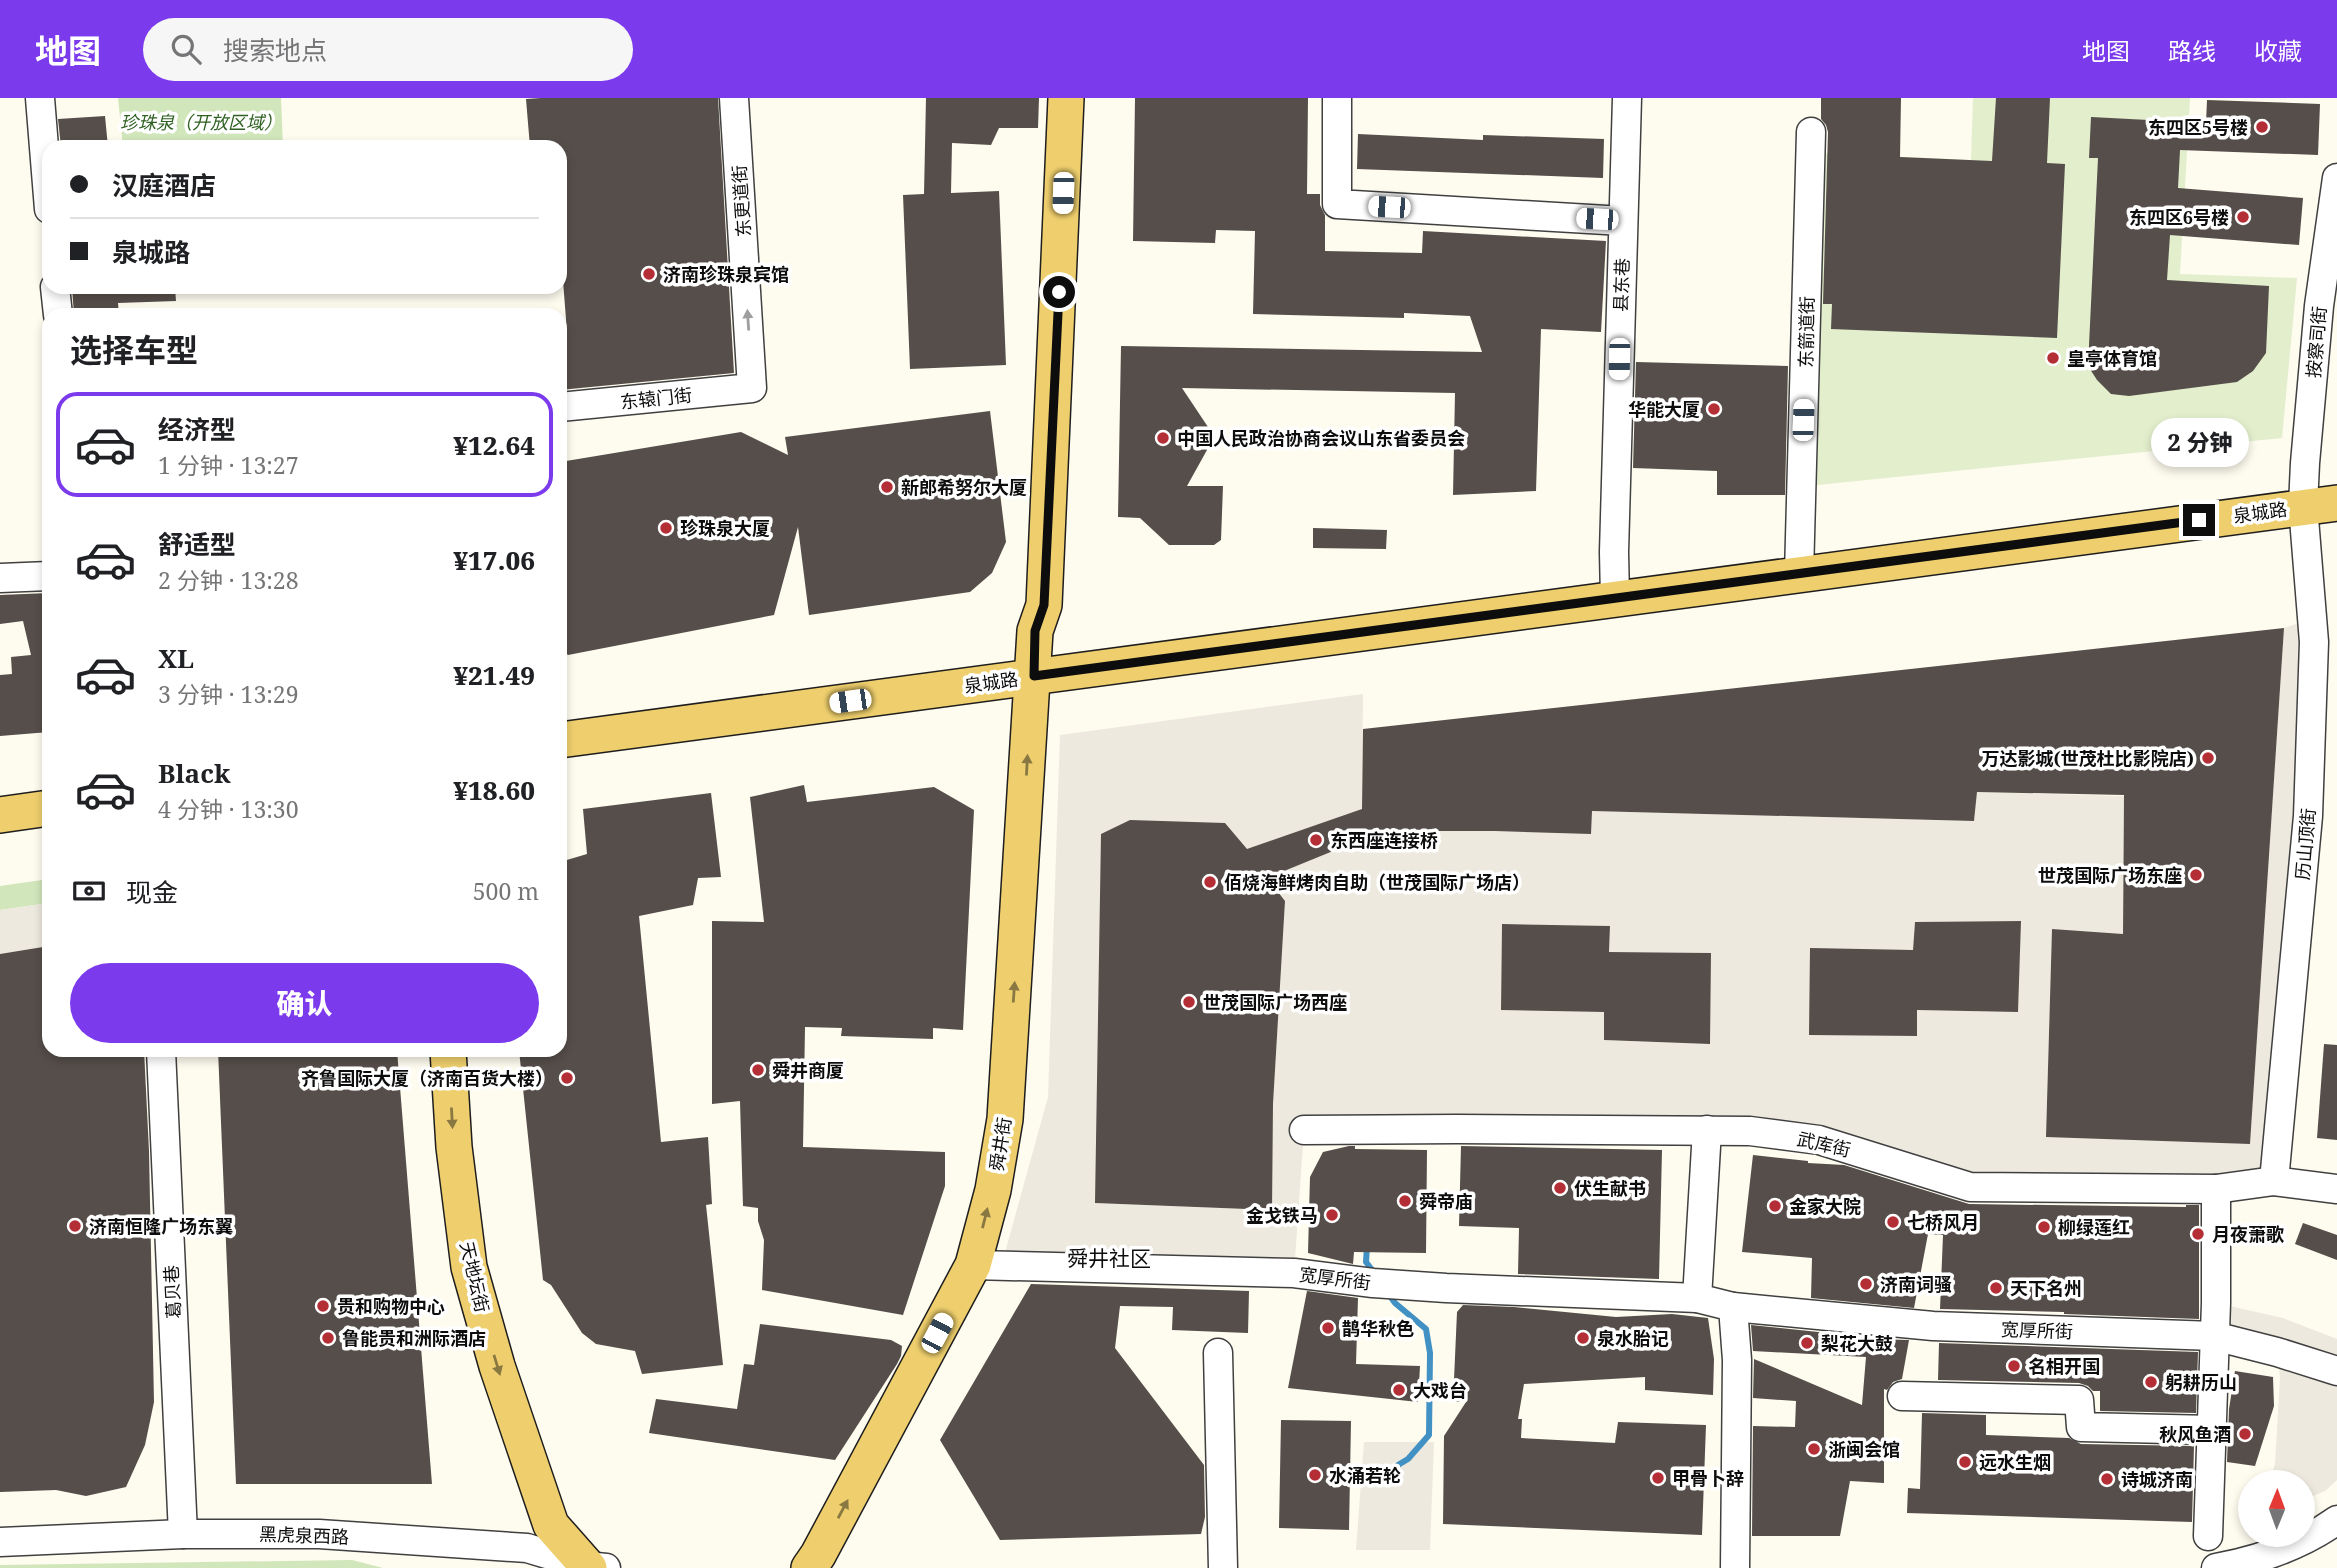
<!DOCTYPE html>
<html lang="zh">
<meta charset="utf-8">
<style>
:root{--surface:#fff;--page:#f6f6f6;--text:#202124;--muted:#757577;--line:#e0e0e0;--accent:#7c3aed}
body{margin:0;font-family:"Noto Serif","Noto Sans SC",serif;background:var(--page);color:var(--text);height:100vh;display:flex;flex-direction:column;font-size:26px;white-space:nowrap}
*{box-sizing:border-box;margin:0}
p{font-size:23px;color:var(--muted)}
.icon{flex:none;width:38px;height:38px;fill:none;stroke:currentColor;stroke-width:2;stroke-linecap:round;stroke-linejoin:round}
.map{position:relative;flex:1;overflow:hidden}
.panel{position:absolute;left:42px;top:210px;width:525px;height:749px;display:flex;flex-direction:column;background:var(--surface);border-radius:21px;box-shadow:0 4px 10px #0003}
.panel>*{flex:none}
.banner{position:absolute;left:42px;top:42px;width:525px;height:154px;border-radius:21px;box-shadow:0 4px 10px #0003;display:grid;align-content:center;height:154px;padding:0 28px;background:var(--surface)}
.needle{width:46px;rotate:1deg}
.buttons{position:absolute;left:2238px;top:1372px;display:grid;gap:14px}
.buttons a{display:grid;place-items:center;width:77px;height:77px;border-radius:50%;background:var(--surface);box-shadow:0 4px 10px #0003;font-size:35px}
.end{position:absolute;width:32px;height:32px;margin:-16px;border:9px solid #0d0d0d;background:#fff;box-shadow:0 0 0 4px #fff}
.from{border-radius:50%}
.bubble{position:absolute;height:49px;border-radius:24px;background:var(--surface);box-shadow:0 4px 10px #0003;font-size:23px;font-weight:800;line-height:49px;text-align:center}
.car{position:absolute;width:21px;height:42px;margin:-21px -10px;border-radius:9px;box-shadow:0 0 5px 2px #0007;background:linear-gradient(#fff 24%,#345 0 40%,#fff 0 76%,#345 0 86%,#fff 0)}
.banner b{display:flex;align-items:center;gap:24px;height:66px;font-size:26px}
.banner b+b{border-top:2px solid var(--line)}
.banner i{width:18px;height:18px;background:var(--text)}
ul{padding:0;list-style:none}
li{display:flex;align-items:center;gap:21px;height:105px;margin:0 14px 10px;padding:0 14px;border:4px solid transparent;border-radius:21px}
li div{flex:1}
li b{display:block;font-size:26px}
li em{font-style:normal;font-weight:800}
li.active{border-color:var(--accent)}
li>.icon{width:63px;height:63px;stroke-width:1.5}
h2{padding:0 28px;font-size:32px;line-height:84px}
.pay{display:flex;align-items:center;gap:18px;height:77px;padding:0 28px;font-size:26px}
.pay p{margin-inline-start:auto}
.primary-button{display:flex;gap:14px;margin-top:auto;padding:14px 28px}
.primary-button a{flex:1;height:80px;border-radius:42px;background:var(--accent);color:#fff;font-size:28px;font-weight:800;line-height:80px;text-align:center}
header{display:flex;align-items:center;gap:42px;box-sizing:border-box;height:98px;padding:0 35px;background:var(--accent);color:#fff}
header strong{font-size:33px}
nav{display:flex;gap:38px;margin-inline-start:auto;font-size:24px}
.search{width:490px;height:63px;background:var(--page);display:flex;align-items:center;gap:18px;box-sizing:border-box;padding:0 24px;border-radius:38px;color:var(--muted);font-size:26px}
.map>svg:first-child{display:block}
</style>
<header>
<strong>地图</strong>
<div class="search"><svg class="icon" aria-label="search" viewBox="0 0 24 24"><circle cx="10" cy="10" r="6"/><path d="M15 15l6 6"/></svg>搜索地点</div>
<nav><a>地图</a><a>路线</a><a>收藏</a></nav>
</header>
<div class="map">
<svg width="2337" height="1470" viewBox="0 0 2337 1470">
<rect width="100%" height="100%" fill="#fefbef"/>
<g fill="#d1e6ba">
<polygon points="118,0 281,0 283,49 123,49"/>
<polygon points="49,781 49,805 0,812 0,788"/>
<polygon points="352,1462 383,1470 0,1470 0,1467"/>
</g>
<polygon fill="#e2eecc" points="1973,0 2190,0 2180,176 2297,180 2282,340 1817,387 1819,55 1971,62"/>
<g fill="#ede9de" fill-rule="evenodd">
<path d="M2312,521L2274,1083L1970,1089L1819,1042L1304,1033L1294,1175L1001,1169L1048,999L1060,637L1363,596L1362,711L1382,733H1495L1592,713L1974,723L1977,694L2124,698L2123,836L2052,831L2046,1038L2250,1046L2284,530ZM1267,780L1285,803L1273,1006L1271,1112L1095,1105ZM2020,823L2018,914L1917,912V938L1809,936L1913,852L1915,824ZM1502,826L1610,828L1609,854L1710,855V946L1604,942V914L1501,912Z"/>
<polygon points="49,805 49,848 0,856 0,812"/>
<polygon points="2216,1205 2283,1220 2337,1241 2337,1382 2325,1393 2303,1402 2303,1384 2270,1384 2275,1366 2280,1280 2277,1254 2214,1238"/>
<polygon points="1364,1344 1434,1344 1430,1452 1356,1452"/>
</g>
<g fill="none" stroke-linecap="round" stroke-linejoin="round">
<g stroke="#4291c4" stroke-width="6">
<polyline points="1367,1148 1366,1164 1375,1176"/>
<polyline points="1387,1194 1395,1205 1426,1231 1430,1255 1429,1337 1408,1361 1398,1367"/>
</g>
</g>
<g fill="#554e4a">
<polygon points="541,0 718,0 734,275 560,292 560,234 567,234 560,144 560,49 530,49 526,1"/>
<polygon points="926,0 1039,0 1038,30 999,30 991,47 952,45 951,95 999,93 1006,267 910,271 903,97 924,96"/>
<polygon points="1135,0 1308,0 1307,96 1320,96 1320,107 1325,117 1325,153 1422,155 1423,133 1606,143 1601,234 1541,231 1536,393 1453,397 1455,295 1182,290 1208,329 1207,352 1187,388 1223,388 1221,442 1214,447 1169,447 1140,420 1118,419 1121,248 1482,254 1470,218 1404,215 1404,220 1253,216 1255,133 1216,132 1215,145 1133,143"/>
<polygon points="1821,0 1901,0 1900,59 1992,63 1996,0 2050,0 2047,65 2065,66 2057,240 1831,231 1832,206 1823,206 1828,34 1826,27 1821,21"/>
<polygon points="2207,2 2320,6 2318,57 2180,52 2178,90 2303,100 2299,147 2170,137 2167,182 2269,188 2266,255 2253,273 2237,284 2129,298 2111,296 2097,282 2088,268 2098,60 2089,60 2091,19 2206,25"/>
<polygon points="105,18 108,49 61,49 58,21"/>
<polygon points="1358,36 1483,42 1483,37 1604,41 1603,80 1357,71"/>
<polygon points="72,189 175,189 176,203 118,205 119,217 74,217"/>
<polygon points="1636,264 1788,268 1785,397 1717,397 1717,373 1633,370"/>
<polygon points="990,313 1006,444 992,475 970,494 809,517 798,429 774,517 568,557 560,550 560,364 741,334 788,357 785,339"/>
<polygon points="1313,430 1387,432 1386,451 1313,450"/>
<polygon points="49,495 49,634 0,638 0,577 12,576 11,559 31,557 23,523 0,526 0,497"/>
<polygon points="2284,530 2250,1046 2046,1039 2052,831 2123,836 2124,697 1977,694 1974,723 1592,713 1591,736 1495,733 1382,733 1267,780 1285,803 1273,1006 1272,1112 1095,1105 1101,736 1130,722 1225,725 1247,751 1362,711 1363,631"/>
<polygon points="804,687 807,704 934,689 974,712 963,932 933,930 933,941 841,938 842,930 805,929 803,1049 945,1054 945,1088 903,1217 762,1192 764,1142 758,1123 758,1110 743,1108 740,1003 712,1006 712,823 764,824 750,699"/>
<polygon points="711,695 721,779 698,780 693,807 639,818 661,1044 708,1039 712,1106 706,1107 723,1267 642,1276 635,1253 596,1246 582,1235 551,1187 543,1182 519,952 560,952 560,764 587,756 583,711"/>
<polygon points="2021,823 2018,914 1917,912 1917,938 1809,937 1810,850 1913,852 1915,824"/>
<polygon points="1502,826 1610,828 1609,854 1711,855 1710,946 1604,942 1604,914 1501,912"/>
<polygon points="49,848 49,952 144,952 149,1053 154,1304 145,1347 126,1389 86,1398 56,1392 0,1394 0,856"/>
<polygon points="2324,946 2337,947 2337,1042 2317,1040"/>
<polygon points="218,952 397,952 432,1386 236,1386"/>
<polygon points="1349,1048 1355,1048 1355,1051 1427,1052 1426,1155 1354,1154 1353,1166 1308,1155 1310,1079 1323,1054"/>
<polygon points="1461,1048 1662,1052 1659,1181 1518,1176 1519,1130 1459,1128"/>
<polygon points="1753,1057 1808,1063 1808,1065 1844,1067 1969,1106 2186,1109 2186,1107 2199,1107 2199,1221 2064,1216 2064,1214 1940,1211 1943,1137 1928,1136 1914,1210 1811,1200 1812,1160 1742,1154"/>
<polygon points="2303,1125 2337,1137 2337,1162 2295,1146"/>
<polygon points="1031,1186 1249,1193 1248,1235 1172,1232 1173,1209 1120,1208 1115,1250 1204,1367 1205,1419 1201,1436 1000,1442 940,1342"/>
<polygon points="1307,1193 1358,1200 1356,1266 1420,1268 1418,1304 1288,1290"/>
<polygon points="1463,1207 1514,1209 1616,1219 1672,1216 1708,1220 1714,1261 1713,1297 1645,1292 1645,1279 1524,1286 1518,1321 1522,1321 1521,1340 1615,1345 1618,1324 1706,1327 1702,1437 1443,1426 1444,1338 1466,1304 1453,1304 1457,1214"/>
<polygon points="760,1226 891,1242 902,1248 901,1258 897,1266 835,1362 649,1335 656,1301 737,1311 744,1266 754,1267"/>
<polygon points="1751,1227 1837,1236 1837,1240 1909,1242 1902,1281 1893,1284 1887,1292 1884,1291 1884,1385 1850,1383 1840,1438 1752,1438 1753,1328 1795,1329 1796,1303 1753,1300 1754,1261 1862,1307 1866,1259 1753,1253"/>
<polygon points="1939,1245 2198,1254 2196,1315 2100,1313 2100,1293 2093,1293 2088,1288 2079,1285 1938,1282"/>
<polygon points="2235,1273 2273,1279 2274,1308 2255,1368 2227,1364 2229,1311"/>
<polygon points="1922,1315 1986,1317 1986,1337 2069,1340 2081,1346 2194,1348 2192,1424 1907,1415 1908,1390 1920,1391"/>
<polygon points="1281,1322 1351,1323 1349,1432 1279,1430"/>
</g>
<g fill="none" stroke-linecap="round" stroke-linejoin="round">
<g stroke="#404040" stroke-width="31">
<g id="minor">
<polyline points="40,0 49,111"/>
<polyline points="1337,0 1337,106 1623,123"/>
<polyline points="55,189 58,217"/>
<polyline points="560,309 752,290 734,0"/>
<polyline points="1799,476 1811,34"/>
<polyline points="0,480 49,478"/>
<polyline points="1615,500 1614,454 1627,0"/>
<polyline points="161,952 183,1436"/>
<polyline points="1304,1032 1457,1031 1750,1033 1819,1042 1970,1089 2216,1091 2274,1083 2337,1091"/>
<polyline points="2274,1083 2308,718 2314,544 2303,408 2305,365 2319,208 2337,80"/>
<polyline points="973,1167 1294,1175 1373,1185 1446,1190 1697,1200 1733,1209 1737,1262 1735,1470"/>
<polyline points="1697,1200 1707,1032"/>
<polyline points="1733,1209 1933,1228 2214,1238 2277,1254 2337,1273"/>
<polyline points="1218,1255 1223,1470"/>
<polyline points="1902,1298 2079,1302 2081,1329 2213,1332"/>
<polyline points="2208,1438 2216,1205 2216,1091"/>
<polyline points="0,1444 183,1436 319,1436 527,1450 587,1468 606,1470"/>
<path d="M2216,1470C2259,1462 2301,1448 2337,1422"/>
</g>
</g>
<g stroke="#1e1e1e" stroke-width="38">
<g id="major">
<polyline points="560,642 2337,405"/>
<polyline points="0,717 49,710"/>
<polyline points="448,952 454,1049 469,1169 497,1268 551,1427 589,1470"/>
<polyline points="809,1470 818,1457 973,1167 993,1092 1005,1021 1035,533 1044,507 1066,0"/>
</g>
</g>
<use href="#minor" stroke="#fff" stroke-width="28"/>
<use href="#major" stroke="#efcf6d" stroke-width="35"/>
</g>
<defs><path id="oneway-solid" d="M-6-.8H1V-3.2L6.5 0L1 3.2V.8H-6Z" transform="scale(1.75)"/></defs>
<use fill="#9e9e9e" href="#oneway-solid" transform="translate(748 222) rotate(-94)"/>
<g fill="#897842">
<use href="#oneway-solid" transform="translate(1027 667) rotate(-87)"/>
<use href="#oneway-solid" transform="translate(1014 894) rotate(-86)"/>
<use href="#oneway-solid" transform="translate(452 1020) rotate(87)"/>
<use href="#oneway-solid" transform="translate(985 1120) rotate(-76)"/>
<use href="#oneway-solid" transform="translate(497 1267) rotate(73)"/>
<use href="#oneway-solid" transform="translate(843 1411) rotate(-62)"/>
</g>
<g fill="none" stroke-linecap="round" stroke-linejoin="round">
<polyline stroke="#0d0d0d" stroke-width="9" points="1059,194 1044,507 1035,533 1034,578 2199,422"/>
</g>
<g fill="#b42e35" stroke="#fff" stroke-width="2.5">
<circle cx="2262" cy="29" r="7"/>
<circle cx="2243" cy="119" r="7"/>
<circle cx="649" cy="176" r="7"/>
<circle cx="2053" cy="260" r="7"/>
<circle cx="1714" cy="311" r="7"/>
<circle cx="1163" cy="340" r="7"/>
<circle cx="887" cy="389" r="7"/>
<circle cx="666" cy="430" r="7"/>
<circle cx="2208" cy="660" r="7"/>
<circle cx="1316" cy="742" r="7"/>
<circle cx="2196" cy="777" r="7"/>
<circle cx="1210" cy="784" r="7"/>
<circle cx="1189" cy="904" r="7"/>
<circle cx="758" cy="972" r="7"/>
<circle cx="567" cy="980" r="7"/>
<circle cx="1560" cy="1090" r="7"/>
<circle cx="1405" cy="1103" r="7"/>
<circle cx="1775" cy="1108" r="7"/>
<circle cx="1332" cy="1117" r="7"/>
<circle cx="1893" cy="1124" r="7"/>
<circle cx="75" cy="1128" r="7"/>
<circle cx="2044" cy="1129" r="7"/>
<circle cx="2198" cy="1136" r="7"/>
<circle cx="1866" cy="1186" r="7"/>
<circle cx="1996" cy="1190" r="7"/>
<circle cx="323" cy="1208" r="7"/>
<circle cx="1328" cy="1230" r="7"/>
<circle cx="328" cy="1240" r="7"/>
<circle cx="1583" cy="1240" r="7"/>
<circle cx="1807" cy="1245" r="7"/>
<circle cx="2014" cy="1268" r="7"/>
<circle cx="2151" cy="1284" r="7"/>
<circle cx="1399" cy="1292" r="7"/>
<circle cx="2245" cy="1336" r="7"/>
<circle cx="1814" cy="1351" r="7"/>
<circle cx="1965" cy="1364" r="7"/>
<circle cx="1315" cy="1377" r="7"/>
<circle cx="1658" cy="1380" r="7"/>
<circle cx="2107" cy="1381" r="7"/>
</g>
<g text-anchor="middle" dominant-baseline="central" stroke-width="7" stroke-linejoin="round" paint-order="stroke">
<g font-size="18" font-style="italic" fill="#2f6122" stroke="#fff">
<text x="201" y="24">珍珠泉（开放区域）</text>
</g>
<g font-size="18" font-weight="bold" fill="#0d0d0d" stroke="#fff" text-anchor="start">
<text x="2248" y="29" text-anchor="end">东四区5号楼</text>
<text x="2229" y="119" text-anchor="end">东四区6号楼</text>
<text x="663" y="176">济南珍珠泉宾馆</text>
<text x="2067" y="260">皇亭体育馆</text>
<text x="1700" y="311" text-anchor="end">华能大厦</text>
<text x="1177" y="340">中国人民政治协商会议山东省委员会</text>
<text x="901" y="389">新郎希努尔大厦</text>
<text x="680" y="430">珍珠泉大厦</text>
<text x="2194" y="660" text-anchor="end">万达影城(世茂杜比影院店)</text>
<text x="1330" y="742">东西座连接桥</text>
<text x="2182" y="777" text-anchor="end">世茂国际广场东座</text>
<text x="1224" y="784">佰烧海鲜烤肉自助（世茂国际广场店）</text>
<text x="1203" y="904">世茂国际广场西座</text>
<text x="772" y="972">舜井商厦</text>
<text x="553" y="980" text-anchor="end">齐鲁国际大厦（济南百货大楼）</text>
<text x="1574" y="1090">伏生献书</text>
<text x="1419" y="1103">舜帝庙</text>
<text x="1789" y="1108">金家大院</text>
<text x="1318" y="1117" text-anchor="end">金戈铁马</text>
<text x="1907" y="1124">七桥风月</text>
<text x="89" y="1128">济南恒隆广场东翼</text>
<text x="2058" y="1129">柳绿莲红</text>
<text x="2212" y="1136">月夜萧歌</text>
<text x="1880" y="1186">济南词骚</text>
<text x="2010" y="1190">天下名州</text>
<text x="337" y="1208">贵和购物中心</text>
<text x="1342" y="1230">鹊华秋色</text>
<text x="342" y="1240">鲁能贵和洲际酒店</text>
<text x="1597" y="1240">泉水胎记</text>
<text x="1821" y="1245">梨花大鼓</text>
<text x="2028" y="1268">名相开国</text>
<text x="2165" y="1284">躬耕历山</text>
<text x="1413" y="1292">大戏台</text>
<text x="2231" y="1336" text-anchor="end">秋风鱼酒</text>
<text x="1828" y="1351">浙闽会馆</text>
<text x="1979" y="1364">远水生烟</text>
<text x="1329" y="1377">水涌若轮</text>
<text x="1672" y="1380">甲骨卜辞</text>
<text x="2121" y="1381">诗城济南</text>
</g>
<g font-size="18" fill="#0d0d0d" stroke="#fff">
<text transform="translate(741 103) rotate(-94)">东更道街</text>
<text transform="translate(1621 187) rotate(-88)">县东巷</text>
<text transform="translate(1806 234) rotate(-89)">东箭道街</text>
<text transform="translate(2316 244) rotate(-85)">按察司街</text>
<text transform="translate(656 300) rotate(-6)">东辕门街</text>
<text transform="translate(2260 414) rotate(-8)">泉城路</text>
<text transform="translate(991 584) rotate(-8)">泉城路</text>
<text transform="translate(2305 746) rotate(-85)">历山顶街</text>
<text transform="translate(1000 1046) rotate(-81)">舜井街</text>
<text transform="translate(1824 1046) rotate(13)">武库街</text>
<text transform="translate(475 1179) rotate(77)">天地坛街</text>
<text transform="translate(1335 1180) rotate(7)">宽厚所街</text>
<text transform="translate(172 1194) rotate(-93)">葛贝巷</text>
<text transform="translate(2037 1232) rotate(2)">宽厚所街</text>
<text transform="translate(304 1437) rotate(2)">黑虎泉西路</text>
</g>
<g font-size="21" fill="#0d0d0d" stroke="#fff">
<text x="1109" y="1160">舜井社区</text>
</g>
</g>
</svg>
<div class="buttons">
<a><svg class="needle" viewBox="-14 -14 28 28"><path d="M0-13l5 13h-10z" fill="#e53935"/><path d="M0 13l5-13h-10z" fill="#757577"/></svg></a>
</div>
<i class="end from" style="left:1059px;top:194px"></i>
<i class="end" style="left:2199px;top:422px"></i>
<div class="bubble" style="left:2151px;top:320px;width:98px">2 分钟</div>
<i class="car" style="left:1063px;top:95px;rotate:182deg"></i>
<i class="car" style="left:1389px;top:109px;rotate:273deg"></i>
<i class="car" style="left:1597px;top:121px;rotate:273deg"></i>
<i class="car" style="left:1619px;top:261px;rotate:181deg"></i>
<i class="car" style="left:1803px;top:322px;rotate:2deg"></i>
<i class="car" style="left:850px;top:603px;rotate:262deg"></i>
<i class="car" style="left:937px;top:1235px;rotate:28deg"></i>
<div class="banner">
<b><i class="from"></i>汉庭酒店</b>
<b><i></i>泉城路</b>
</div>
<section class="panel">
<h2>选择车型</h2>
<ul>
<li class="active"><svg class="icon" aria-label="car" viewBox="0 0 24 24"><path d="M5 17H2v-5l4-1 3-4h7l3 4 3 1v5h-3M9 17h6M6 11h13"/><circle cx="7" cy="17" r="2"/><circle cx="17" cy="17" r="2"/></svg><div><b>经济型</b><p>1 分钟 · 13:27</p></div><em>¥12.64</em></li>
<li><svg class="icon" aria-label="car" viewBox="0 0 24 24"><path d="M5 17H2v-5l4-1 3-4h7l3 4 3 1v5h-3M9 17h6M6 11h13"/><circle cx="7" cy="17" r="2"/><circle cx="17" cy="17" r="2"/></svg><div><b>舒适型</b><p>2 分钟 · 13:28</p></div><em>¥17.06</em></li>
<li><svg class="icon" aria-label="car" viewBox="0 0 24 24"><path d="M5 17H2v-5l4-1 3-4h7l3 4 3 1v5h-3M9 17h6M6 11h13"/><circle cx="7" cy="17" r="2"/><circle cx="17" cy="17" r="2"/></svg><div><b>XL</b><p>3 分钟 · 13:29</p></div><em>¥21.49</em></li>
<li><svg class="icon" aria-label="car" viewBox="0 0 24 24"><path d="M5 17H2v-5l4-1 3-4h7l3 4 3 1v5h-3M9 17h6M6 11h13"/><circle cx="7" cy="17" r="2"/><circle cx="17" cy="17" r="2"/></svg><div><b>Black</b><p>4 分钟 · 13:30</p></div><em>¥18.60</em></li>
</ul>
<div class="pay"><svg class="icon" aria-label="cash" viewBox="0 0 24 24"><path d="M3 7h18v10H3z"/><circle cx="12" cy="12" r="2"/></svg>现金<p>500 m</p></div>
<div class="primary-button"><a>确认</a></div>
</section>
</div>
